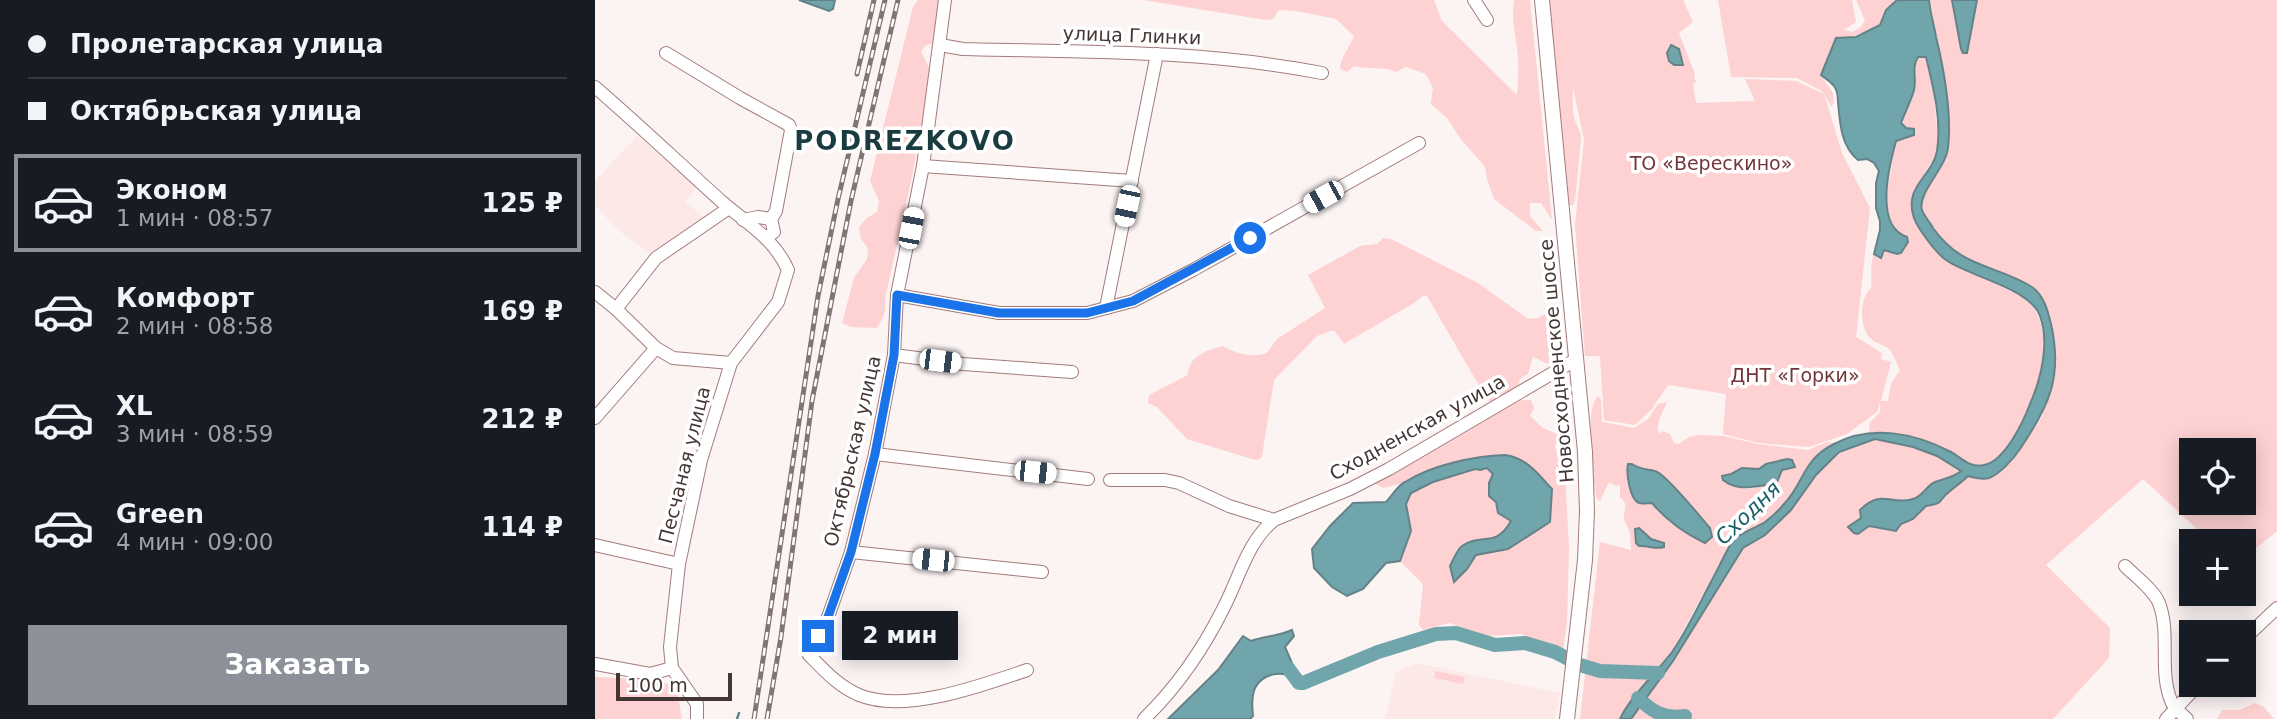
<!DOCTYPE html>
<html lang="ru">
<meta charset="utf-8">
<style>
:root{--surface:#171b24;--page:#20242c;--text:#f1f3f6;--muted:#9ea1a6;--line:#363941;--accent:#8c9099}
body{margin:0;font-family:"DejaVu Sans",sans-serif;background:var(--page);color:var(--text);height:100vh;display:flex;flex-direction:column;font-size:26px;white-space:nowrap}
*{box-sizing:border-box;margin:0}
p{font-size:23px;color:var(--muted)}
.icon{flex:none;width:38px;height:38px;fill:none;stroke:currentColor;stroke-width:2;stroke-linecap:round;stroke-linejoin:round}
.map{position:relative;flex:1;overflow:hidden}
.side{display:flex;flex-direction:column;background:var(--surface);width:595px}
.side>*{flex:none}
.banner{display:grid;align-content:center;height:154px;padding:0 28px;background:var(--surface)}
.tools{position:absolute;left:1584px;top:438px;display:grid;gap:14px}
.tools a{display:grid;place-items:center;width:77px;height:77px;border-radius:0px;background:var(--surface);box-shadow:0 4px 18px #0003;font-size:35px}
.scale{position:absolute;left:21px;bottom:18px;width:116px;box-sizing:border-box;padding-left:7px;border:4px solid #463535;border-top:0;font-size:19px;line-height:24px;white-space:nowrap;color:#463535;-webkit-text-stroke:5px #fff;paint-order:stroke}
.end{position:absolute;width:32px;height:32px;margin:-16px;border:9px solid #1a73e8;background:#fff;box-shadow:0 0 0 4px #fff}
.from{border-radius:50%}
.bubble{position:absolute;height:49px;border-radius:0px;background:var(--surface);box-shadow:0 4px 18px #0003;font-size:23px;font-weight:700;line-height:49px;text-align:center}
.car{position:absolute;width:21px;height:42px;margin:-21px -10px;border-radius:9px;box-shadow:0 0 5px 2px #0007;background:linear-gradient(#fff 24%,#345 0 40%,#fff 0 76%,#345 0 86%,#fff 0)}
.banner b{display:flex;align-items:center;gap:24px;height:66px;font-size:26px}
.banner b+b{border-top:2px solid var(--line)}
.banner i{width:18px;height:18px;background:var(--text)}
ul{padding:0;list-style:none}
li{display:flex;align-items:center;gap:21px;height:98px;margin:0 14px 10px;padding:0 14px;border:4px solid transparent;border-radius:0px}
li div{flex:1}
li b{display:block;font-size:26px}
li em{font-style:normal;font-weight:700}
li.on{border-color:var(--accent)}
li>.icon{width:63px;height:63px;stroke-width:1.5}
.button{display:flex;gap:14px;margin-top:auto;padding:14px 28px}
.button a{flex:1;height:80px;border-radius:0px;background:var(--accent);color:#fff;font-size:28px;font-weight:700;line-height:80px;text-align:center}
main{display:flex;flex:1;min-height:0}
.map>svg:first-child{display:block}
</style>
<main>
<section class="side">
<div class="banner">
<b><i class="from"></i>Пролетарская улица</b>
<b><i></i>Октябрьская улица</b>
</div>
<ul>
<li class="on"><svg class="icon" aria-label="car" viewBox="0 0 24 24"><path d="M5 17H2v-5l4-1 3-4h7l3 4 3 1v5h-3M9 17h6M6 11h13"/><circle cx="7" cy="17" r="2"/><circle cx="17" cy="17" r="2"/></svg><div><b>Эконом</b><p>1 мин · 08:57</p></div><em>125 ₽</em></li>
<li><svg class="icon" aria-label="car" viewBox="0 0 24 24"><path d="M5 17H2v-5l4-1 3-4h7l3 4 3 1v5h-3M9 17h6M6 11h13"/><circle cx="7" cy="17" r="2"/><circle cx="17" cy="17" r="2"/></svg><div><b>Комфорт</b><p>2 мин · 08:58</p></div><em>169 ₽</em></li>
<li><svg class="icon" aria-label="car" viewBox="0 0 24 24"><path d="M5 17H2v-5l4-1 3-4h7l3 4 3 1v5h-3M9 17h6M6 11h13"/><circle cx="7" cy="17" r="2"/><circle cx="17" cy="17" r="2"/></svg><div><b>XL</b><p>3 мин · 08:59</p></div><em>212 ₽</em></li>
<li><svg class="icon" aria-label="car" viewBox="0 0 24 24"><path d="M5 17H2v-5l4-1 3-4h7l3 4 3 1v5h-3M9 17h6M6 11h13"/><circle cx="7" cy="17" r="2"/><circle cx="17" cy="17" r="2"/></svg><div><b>Green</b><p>4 мин · 09:00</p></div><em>114 ₽</em></li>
</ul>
<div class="button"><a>Заказать</a></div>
</section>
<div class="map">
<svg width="1682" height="719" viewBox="0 0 1682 719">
<rect width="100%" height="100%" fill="#fcf3f3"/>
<g fill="#fde8e8">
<polygon points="42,136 102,188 90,202 109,217 104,225 59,256 23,230 0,205 0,181"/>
<polygon points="822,663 965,693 960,719 790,719 801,672"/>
</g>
<g fill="#fed1d2" fill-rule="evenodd">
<path d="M323,0H344L340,42L330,46L326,52L336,71L318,172L290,299C291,311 289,319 281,328L257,327L247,323L259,278L272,259L273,248L266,239L264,227L272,218L282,212L284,201L275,181L318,7Z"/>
<path d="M548,0H839L847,21L922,95C923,83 924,68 923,56C921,36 916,20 919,0H935L957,220L946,203H935V216L948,231H941L899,199L892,179L890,167L865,138L852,118L836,104L838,88L831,74L811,67L801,72C788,66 774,70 759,66L752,72L745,69C746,56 754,49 759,36L741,19L701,11L684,10L678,19L671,20Z"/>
<path d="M954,0H1088L1098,22L1084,33L1100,74L1099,78L1101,81L1098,85L1101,103L1160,101L1150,79L1201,81L1229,94L1247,153L1275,208L1261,337L1287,353L1286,359L1296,362L1286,401H1293L1296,384L1305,370C1302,364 1299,355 1295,350C1291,345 1281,344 1276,339C1264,328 1264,298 1276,288C1277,278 1275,263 1279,254L1282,258H1286L1289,250L1302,254L1309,250L1313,242C1293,221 1288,209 1294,181C1297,167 1297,155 1301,141L1316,137L1306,123C1313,105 1324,88 1318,69L1323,57H1331L1337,76L1343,139L1341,155L1323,184L1325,229L1349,259L1429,298C1450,315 1451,343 1446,368C1441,397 1415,472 1376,464C1368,463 1364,457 1358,453C1347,447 1314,436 1301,433C1293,432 1283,433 1274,433L1275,423L1285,412V402L1282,412L1252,434L1214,447L1164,443L1128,434L1131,394L1073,385L1056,410L1040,425L1009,420L1005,356H990L980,225L989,140L978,87C978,97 977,107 979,117C981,126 986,130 986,139L980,201L978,205H974Z"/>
<path d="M1123,0H1257L1261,22L1249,30L1257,32L1265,28L1270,20L1261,0H1302L1291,10L1285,25C1269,33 1253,37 1237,45C1236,55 1229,65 1226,75L1238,93L1239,103L1236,106L1227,91L1202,78L1136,77Z"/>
<path d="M1334,0H1357L1362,30L1368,53H1372L1382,0H1682V531L1649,558L1648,541H1615L1548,479L1451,565L1515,628L1514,658L1458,719H1036L1078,661L1148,547L1170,535L1196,510L1221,475L1244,452L1280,439L1318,447L1342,456L1366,472C1357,478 1350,478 1340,482C1331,487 1328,496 1318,499C1295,506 1287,488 1265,510L1266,518L1260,524L1266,532L1274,526L1297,531L1306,524L1318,519L1331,505L1348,501L1352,493L1374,476L1385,479L1421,456L1447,416L1456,391L1459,338L1423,281L1373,261L1355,248L1344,235L1326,208L1327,199L1334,187L1355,123ZM1596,450H1648V502H1596Z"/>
<path d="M788,238L796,239L883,283L933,319L943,318L951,313L953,330L965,354L961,361L953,364L938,357L933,374L925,379L923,388L902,401H893L832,296H828L819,303L749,344L739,330L722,336L679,380L667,456L665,459L660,460L592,439L562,407L553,403L554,395L593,375C593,357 611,350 628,346C641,354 657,358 672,353L682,339L730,308L713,275L765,246L782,244Z"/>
<path d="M1003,396L1006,399L1007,422L1039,428L1053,419L1063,404L1072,402C1068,412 1060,424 1064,434L1067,431L1075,434L1079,443L1084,444L1094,437L1103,435L1128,436L1163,444L1213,450L1232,442L1240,443L1225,453L1215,463L1192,502L1172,521L1137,541L1077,651L1025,719H985L1005,542L1036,550L1035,532L1029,520C1028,509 1035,506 1025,497V485L1021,486L1014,482L1005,501L1002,499C998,479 989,408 1003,396ZM1192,459L1200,467L1187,470L1179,484L1152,489L1131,483L1132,474L1147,468L1164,469ZM1045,469L1062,472L1073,481L1115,528L1110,543L1072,520L1057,503H1044L1032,481V477Z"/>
<path d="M927,400H936L939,408L935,416L948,428L964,435L960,447L970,472L974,549L972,623L968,650L926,634L893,636L854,623L828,630L824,625L828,584L805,561L815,531L811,504L816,493L838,483L880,468L885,470L892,468L898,474L894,483L903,513L917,520C907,537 900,539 881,540L872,569L881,555L913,549L937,466L849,465L808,483L788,488L779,483L882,425L902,411Z"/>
<polygon points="840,671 870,677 868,684 839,678"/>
<polygon points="0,677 65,680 82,690 87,719 0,719"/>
<polygon points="1660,703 1669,707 1679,719 1622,719 1627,710 1645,710"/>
</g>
<g fill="#70a5ac" stroke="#638388" stroke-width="2">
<polygon points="204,0 240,0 238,9 234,11"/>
<path d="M1302,0H1334C1335,13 1339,24 1341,37C1349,69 1357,115 1353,148C1351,168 1322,193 1327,210C1329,216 1335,222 1338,228C1367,269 1400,264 1437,287C1449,295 1453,312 1456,324C1468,377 1454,406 1425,449C1419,458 1405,474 1394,478C1387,480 1380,478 1373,476C1367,482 1361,486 1355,491C1342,501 1351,503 1331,506L1318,519L1306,524L1301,531L1274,526L1263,534L1259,533L1253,527L1266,518L1265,510C1287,488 1295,506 1318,499C1328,496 1331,486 1340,482C1350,478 1358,478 1366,471L1342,456L1318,447L1280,439L1244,452L1221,475L1196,510L1170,535L1148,548L1078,661L1036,719H1025C1035,697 1062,672 1077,652C1093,629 1105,602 1118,578C1122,571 1134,545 1138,541C1146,532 1161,528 1170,522C1177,517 1184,510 1189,504C1209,483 1208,459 1239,444C1276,424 1320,433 1356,452C1367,458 1374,468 1389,465C1410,461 1428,422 1435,404C1446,379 1455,343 1445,316C1435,288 1373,276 1351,260C1341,253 1323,229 1319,218C1308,186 1338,176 1342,151C1347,120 1338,86 1331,57H1323C1316,68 1322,77 1319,90C1316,101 1310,112 1306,123L1311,128L1319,129V135L1301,141C1294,166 1279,226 1312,237L1313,242L1306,253L1302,254L1289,250L1286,258L1279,254L1285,230V221L1281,208V183L1284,171L1279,163L1272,159L1263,160C1246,146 1245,124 1243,102C1243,97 1243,91 1239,86C1236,82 1230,78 1226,75L1241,38L1261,37L1285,25L1291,10Z"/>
<polygon points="1357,0 1382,0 1372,53 1368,53 1366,49"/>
<polygon points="1076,45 1084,49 1088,65 1079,65 1074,61 1072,53"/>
<path d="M910,455C932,458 943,474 957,489L955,522L913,549L881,555L872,569L859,582L855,566C858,560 862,550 867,546C887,532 900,549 916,521L903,513L901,502L894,496V483L898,474L892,468L885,470L880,469L838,482L816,493L811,504L816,531L805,561L791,563L768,589L752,596L737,587L719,568L717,549L735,526L758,503L791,502C797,496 802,486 810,482C837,465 879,456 910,455Z"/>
<path d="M1192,459L1197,460L1200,467L1187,470L1182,482L1179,484C1160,486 1143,492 1128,480L1127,476L1136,474L1147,468L1164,469L1171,464Z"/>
<path d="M1033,464H1037C1049,472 1056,468 1064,473C1079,484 1102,513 1115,528L1117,537L1110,543C1089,533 1072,521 1057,503C1053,503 1048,504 1044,503C1035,500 1031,473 1033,464Z"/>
<path d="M1044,528L1056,539L1069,543V547C1060,550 1053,545 1044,546L1041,543L1040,529Z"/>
<path d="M697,630L699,636L690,647L703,677L698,679C687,669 667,674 660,688C656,697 657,707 658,716L655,719H573L623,670L648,636L656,641C670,636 684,636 697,630Z"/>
</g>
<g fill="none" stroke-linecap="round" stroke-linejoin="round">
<polyline stroke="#638388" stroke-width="2.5" points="142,719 144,713"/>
<g stroke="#70a5ac" stroke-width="14">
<polyline points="689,666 693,668 704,683 708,683 783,652 841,634 861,633 900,645 930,643 960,652 985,665 1005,671 1063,673"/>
<path d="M1043,698C1058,712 1069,719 1090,716"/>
</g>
<g stroke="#a37b7c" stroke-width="14">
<g id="minor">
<path d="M350,0L328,166L302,295L299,355L280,454L256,552L233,617L214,655C229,670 244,687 264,695C310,714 388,685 432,670"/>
<polyline points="879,0 892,20"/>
<path d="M345,45L368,49C488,52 609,50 727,73"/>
<polyline points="71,53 145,98 194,125 196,130 181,211 176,219"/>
<path d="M0,87C43,124 84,163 126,201C151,223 179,238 193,270L183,302L136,363L106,460L84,564L75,647L77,668L102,704V719"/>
<polyline points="328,166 537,181"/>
<polyline points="148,220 163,217 176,219 179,232 171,238"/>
<polyline points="0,292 21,309 61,348 78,358 136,363"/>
<polyline points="302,295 404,313 492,313 538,301 598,270 824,143"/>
<polyline points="511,308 562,54"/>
<polyline points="21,309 61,258 134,208"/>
<polyline points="299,355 368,364 477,372"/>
<polyline points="0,418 61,348"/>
<polyline points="280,454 493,479"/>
<polyline points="515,480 570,480 584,483 634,506 679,520"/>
<polyline points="0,545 84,564"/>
<polyline points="256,552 447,572"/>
<path d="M1530,566C1541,577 1558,589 1564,603C1576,634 1563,672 1577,703C1580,709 1587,714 1592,719"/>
<polyline points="1648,640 1682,608"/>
<polyline points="0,664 55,674 77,668"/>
<path d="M549,719C581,688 608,649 628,609C644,579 652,542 679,520L755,489L794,469L980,360"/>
<polyline points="1571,719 1604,684"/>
</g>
</g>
<g stroke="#a37b7c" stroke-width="16">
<polyline id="major" points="947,0 990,452 992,511 990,560 972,719"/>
</g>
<use href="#minor" stroke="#fff" stroke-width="12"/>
<use href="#major" stroke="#fff" stroke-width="14"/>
<g stroke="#837474" stroke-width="5">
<g id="rail">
<polyline points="262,74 279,0"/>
<polyline points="159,719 223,296 243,199 290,0"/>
<polyline points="172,719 186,637 217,401 256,201 303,0"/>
</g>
</g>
<use href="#rail" stroke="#fff" stroke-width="2.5" stroke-dasharray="8" stroke-linecap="butt"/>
</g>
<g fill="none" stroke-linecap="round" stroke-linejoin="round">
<polyline stroke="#1a73e8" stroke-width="9" points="223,636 233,617 256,552 280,454 299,355 302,295 404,313 492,313 538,301 655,238"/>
</g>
<g text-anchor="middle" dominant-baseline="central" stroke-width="7" stroke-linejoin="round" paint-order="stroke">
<g font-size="19" fill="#463535" stroke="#fff">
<text transform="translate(537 35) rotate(2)">улица Глинки</text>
<text transform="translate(961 361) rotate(-95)">Новосходненское шоссе</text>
<text transform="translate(822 427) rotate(-29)">Сходненская улица</text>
<text transform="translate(257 451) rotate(-77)">Октябрьская улица</text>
<text transform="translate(89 465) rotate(-76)">Песчаная улица</text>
</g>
<g font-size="19" fill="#73363a" stroke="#fff">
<text x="1116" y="163">ТО «Верескино»</text>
<text x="1200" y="375">ДНТ «Горки»</text>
</g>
<g font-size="21" font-style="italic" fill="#145e66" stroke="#fff">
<text transform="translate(1153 513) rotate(-44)">Сходня</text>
</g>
<g font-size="26" font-weight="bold" letter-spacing="2" fill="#1a3c40" stroke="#fff">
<text x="310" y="141">PODREZKOVO</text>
</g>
</g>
</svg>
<div class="tools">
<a><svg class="icon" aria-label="locate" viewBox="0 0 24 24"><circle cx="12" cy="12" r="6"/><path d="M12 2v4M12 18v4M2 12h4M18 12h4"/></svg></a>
<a>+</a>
<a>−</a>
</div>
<div class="scale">100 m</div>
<i class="end from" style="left:655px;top:238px"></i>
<i class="end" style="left:223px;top:636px"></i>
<div class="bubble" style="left:247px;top:611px;width:116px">2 мин</div>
<i class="car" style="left:728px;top:197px;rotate:241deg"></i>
<i class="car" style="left:532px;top:206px;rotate:192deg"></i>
<i class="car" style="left:316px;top:228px;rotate:11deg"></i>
<i class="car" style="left:345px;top:361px;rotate:97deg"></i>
<i class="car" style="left:440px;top:472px;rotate:96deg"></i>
<i class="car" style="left:338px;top:560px;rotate:276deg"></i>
</div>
</main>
